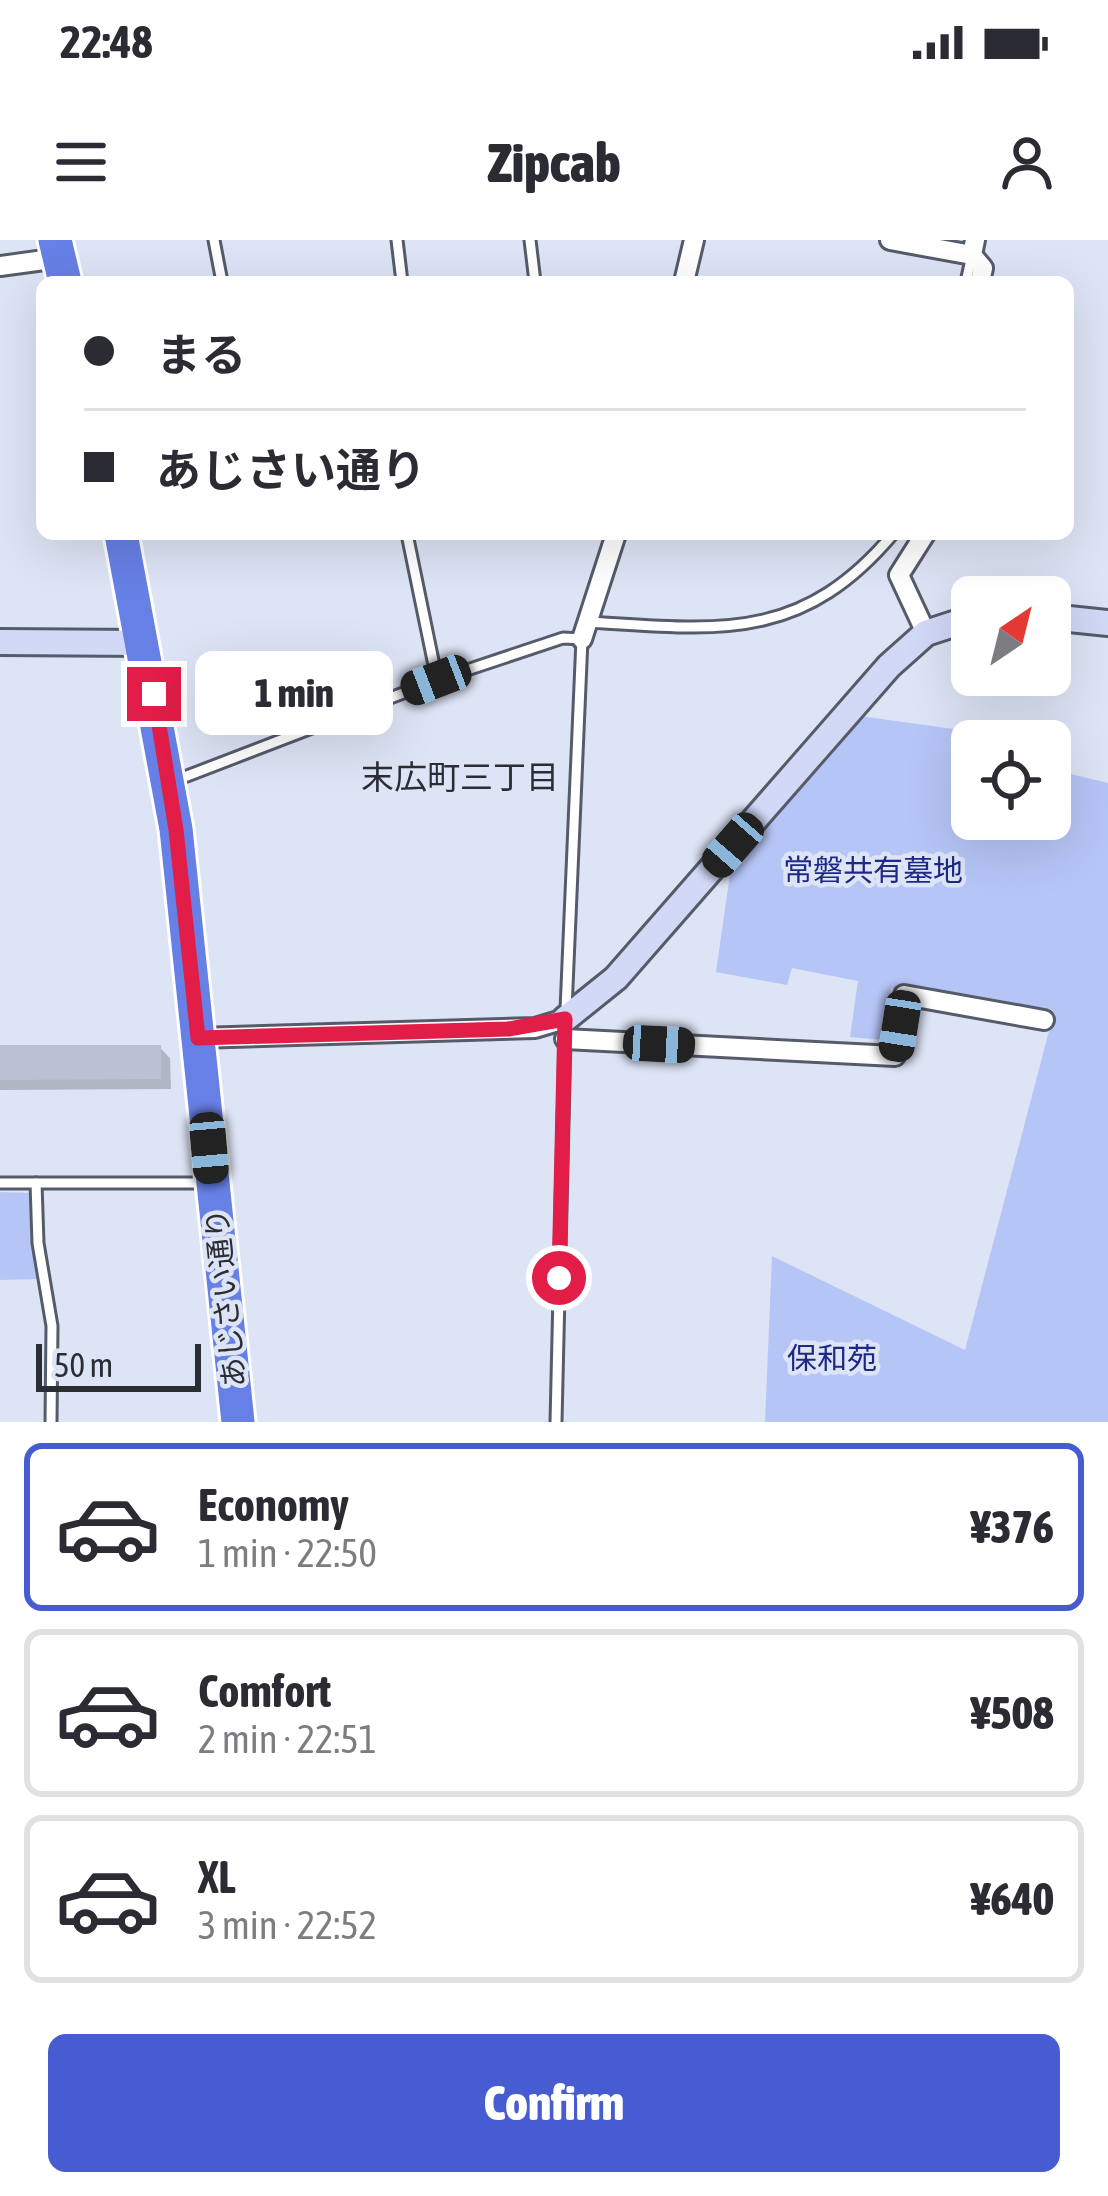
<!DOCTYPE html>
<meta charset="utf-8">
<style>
:root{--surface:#fff;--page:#f7f7f7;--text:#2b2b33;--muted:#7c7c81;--line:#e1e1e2;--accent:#465cd0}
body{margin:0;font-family:"Asap Condensed","Noto Sans JP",sans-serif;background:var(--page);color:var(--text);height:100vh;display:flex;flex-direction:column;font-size:45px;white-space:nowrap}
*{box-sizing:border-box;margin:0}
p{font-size:39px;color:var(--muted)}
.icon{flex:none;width:66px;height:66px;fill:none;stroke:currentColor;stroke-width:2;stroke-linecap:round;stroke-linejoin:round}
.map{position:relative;height:1182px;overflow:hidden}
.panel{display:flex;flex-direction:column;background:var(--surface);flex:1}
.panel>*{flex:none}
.banner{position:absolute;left:36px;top:36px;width:1038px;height:264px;border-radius:18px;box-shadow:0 12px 48px #0002;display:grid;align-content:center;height:264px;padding:0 48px;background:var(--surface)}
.needle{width:78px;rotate:35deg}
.fabs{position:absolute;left:951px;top:336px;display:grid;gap:24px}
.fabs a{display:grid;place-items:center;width:120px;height:120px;border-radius:18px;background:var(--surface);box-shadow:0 12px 48px #0002;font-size:60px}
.scale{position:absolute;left:36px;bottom:30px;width:165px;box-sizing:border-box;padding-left:12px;border:6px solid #2b2d34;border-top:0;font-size:33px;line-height:42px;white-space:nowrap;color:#2b2d34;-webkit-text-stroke:9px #dde4f5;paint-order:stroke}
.end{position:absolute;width:54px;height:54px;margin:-27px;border:15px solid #e11d48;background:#fff;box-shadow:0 0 0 6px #fff}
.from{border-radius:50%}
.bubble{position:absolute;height:84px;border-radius:18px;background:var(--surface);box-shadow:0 12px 48px #0002;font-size:39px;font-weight:800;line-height:84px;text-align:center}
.car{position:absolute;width:36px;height:72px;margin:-36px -18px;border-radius:15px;box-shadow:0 0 9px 3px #0007;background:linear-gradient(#222 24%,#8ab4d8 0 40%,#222 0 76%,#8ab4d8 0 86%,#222 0)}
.banner b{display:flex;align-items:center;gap:42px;height:114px;font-size:45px}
.banner b+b{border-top:3px solid var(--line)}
.banner i{width:30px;height:30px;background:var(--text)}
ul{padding:21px 0 0;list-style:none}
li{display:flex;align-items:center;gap:36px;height:168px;margin:0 24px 18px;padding:0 24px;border:6px solid var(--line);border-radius:18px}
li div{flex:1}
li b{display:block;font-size:45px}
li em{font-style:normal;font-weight:800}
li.current{border-color:var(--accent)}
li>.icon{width:108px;height:108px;stroke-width:1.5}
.cta{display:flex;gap:24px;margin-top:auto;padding:24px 48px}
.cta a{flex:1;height:138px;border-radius:18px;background:var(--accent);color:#fff;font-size:48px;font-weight:800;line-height:138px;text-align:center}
.status{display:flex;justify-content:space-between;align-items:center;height:84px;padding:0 60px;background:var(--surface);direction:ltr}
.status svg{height:33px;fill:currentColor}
header{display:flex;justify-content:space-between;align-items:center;height:156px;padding:0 48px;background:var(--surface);font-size:54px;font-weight:800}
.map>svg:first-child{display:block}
</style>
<div class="status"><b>22:48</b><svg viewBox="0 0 49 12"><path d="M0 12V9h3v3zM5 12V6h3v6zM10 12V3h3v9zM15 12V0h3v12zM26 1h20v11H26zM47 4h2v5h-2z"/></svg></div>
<header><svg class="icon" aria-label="menu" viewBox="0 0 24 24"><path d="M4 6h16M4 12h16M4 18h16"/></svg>Zipcab<svg class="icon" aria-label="person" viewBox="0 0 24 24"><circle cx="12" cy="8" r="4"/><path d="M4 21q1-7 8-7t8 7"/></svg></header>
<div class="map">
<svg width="1108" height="1182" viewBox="0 0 1108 1182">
<rect width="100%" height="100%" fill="#dde4f5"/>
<g fill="#b5c5f6">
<polygon points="860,476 1040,501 972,501 972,579 1050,579 1050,529 1108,543 1108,1182 765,1182 772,1016 965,1110 1053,776 891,748 884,800 850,797 858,741 792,728 787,745 716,732 732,620"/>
<polygon points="0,952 31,953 39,1039 0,1040"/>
</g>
<polygon fill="#0003" points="0,808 160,808 170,818 171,849 0,850"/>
<polygon fill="#bbc1d2" points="0,805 161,805 161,839 0,840"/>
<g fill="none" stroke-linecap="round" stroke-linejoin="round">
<g stroke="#565b6a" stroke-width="15">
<g id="lane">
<polyline points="214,0 222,42"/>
<polyline points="397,0 402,42"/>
<polyline points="530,0 535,42"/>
<polyline points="966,42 972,15"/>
<polyline points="407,294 437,440"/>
<path d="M588,382C718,390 801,403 893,294"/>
<polyline points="174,541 437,440 563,398 582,399 566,770"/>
<polyline points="0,943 207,943"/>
<polyline points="36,943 38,1003 52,1086 51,1182"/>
<polyline points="556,1182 565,799"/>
</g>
</g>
<g stroke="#565b6a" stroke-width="24">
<g id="street">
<polyline points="890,0 972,15"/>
<polyline points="975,0 972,15 983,28 980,42"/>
<polyline points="0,26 59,18"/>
<polyline points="684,42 694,0"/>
<polyline points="925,294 899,335 926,393"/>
<polyline points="582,399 616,294"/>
<polyline points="198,798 535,788 565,779"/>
<polyline points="565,799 895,816 904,755 1044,780"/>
</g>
</g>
<g stroke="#565b6a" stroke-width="30">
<g id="secondary">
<polyline points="1050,377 1108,383"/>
<polyline points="0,402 144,403"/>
<polyline points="565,779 616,738 889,426 926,393 972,378"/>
</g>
</g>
<g stroke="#fff" stroke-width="39">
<g id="highway">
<polyline points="55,0 65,42"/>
<polyline points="121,294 176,589 238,1182"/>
</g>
</g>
<use href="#lane" stroke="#fff" stroke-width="9"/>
<use href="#street" stroke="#fff" stroke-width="18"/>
<use href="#secondary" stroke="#d1d9f7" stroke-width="24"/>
<use href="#highway" stroke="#6780e5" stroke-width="33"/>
</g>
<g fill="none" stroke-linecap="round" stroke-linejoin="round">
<polyline stroke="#e11d48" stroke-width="15" points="154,454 176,590 198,798 508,789 565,779 559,1038"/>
</g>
<g text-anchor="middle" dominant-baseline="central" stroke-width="9" stroke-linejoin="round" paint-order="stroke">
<g font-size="30" fill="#1f2887" stroke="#dde4f5">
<text x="873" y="630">常磐共有墓地</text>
<text x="832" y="1118">保和苑</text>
</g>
<g font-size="30" fill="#2b2d34" stroke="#dde4f5">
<text transform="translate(225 1058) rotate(-96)">あじさい通り</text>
</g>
<g font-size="33" fill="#2b2d34" stroke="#dde4f5">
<text x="460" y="537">末広町三丁目</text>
</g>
</g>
</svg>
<div class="fabs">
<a><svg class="needle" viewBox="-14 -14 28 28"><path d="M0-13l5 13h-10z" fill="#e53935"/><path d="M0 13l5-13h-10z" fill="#7c7c81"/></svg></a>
<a><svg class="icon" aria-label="locate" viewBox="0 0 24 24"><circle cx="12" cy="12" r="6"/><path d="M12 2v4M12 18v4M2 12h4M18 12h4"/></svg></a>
</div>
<div class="scale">50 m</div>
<i class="end from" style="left:559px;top:1038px"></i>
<i class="end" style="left:154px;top:454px"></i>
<div class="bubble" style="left:195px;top:411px;width:198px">1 min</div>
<i class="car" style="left:436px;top:440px;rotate:249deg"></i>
<i class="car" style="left:733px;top:605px;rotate:221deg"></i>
<i class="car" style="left:900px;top:786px;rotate:189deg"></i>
<i class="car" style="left:659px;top:804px;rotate:93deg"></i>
<i class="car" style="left:209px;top:908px;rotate:175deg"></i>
<div class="banner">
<b><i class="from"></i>まる</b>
<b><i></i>あじさい通り</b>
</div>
</div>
<section class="panel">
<ul>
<li class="current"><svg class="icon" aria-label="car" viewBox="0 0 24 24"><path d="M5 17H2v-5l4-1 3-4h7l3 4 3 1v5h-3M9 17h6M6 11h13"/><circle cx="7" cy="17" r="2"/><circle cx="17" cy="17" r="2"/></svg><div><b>Economy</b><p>1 min · 22:50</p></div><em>¥376</em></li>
<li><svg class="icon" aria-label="car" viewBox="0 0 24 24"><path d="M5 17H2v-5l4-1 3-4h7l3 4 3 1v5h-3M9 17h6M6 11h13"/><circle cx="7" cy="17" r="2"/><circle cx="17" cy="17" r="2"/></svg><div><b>Comfort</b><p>2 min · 22:51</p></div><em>¥508</em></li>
<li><svg class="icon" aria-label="car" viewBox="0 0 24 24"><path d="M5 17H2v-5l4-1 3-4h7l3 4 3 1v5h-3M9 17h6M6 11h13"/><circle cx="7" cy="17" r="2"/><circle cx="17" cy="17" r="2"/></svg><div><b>XL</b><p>3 min · 22:52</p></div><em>¥640</em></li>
</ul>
<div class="cta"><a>Confirm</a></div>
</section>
